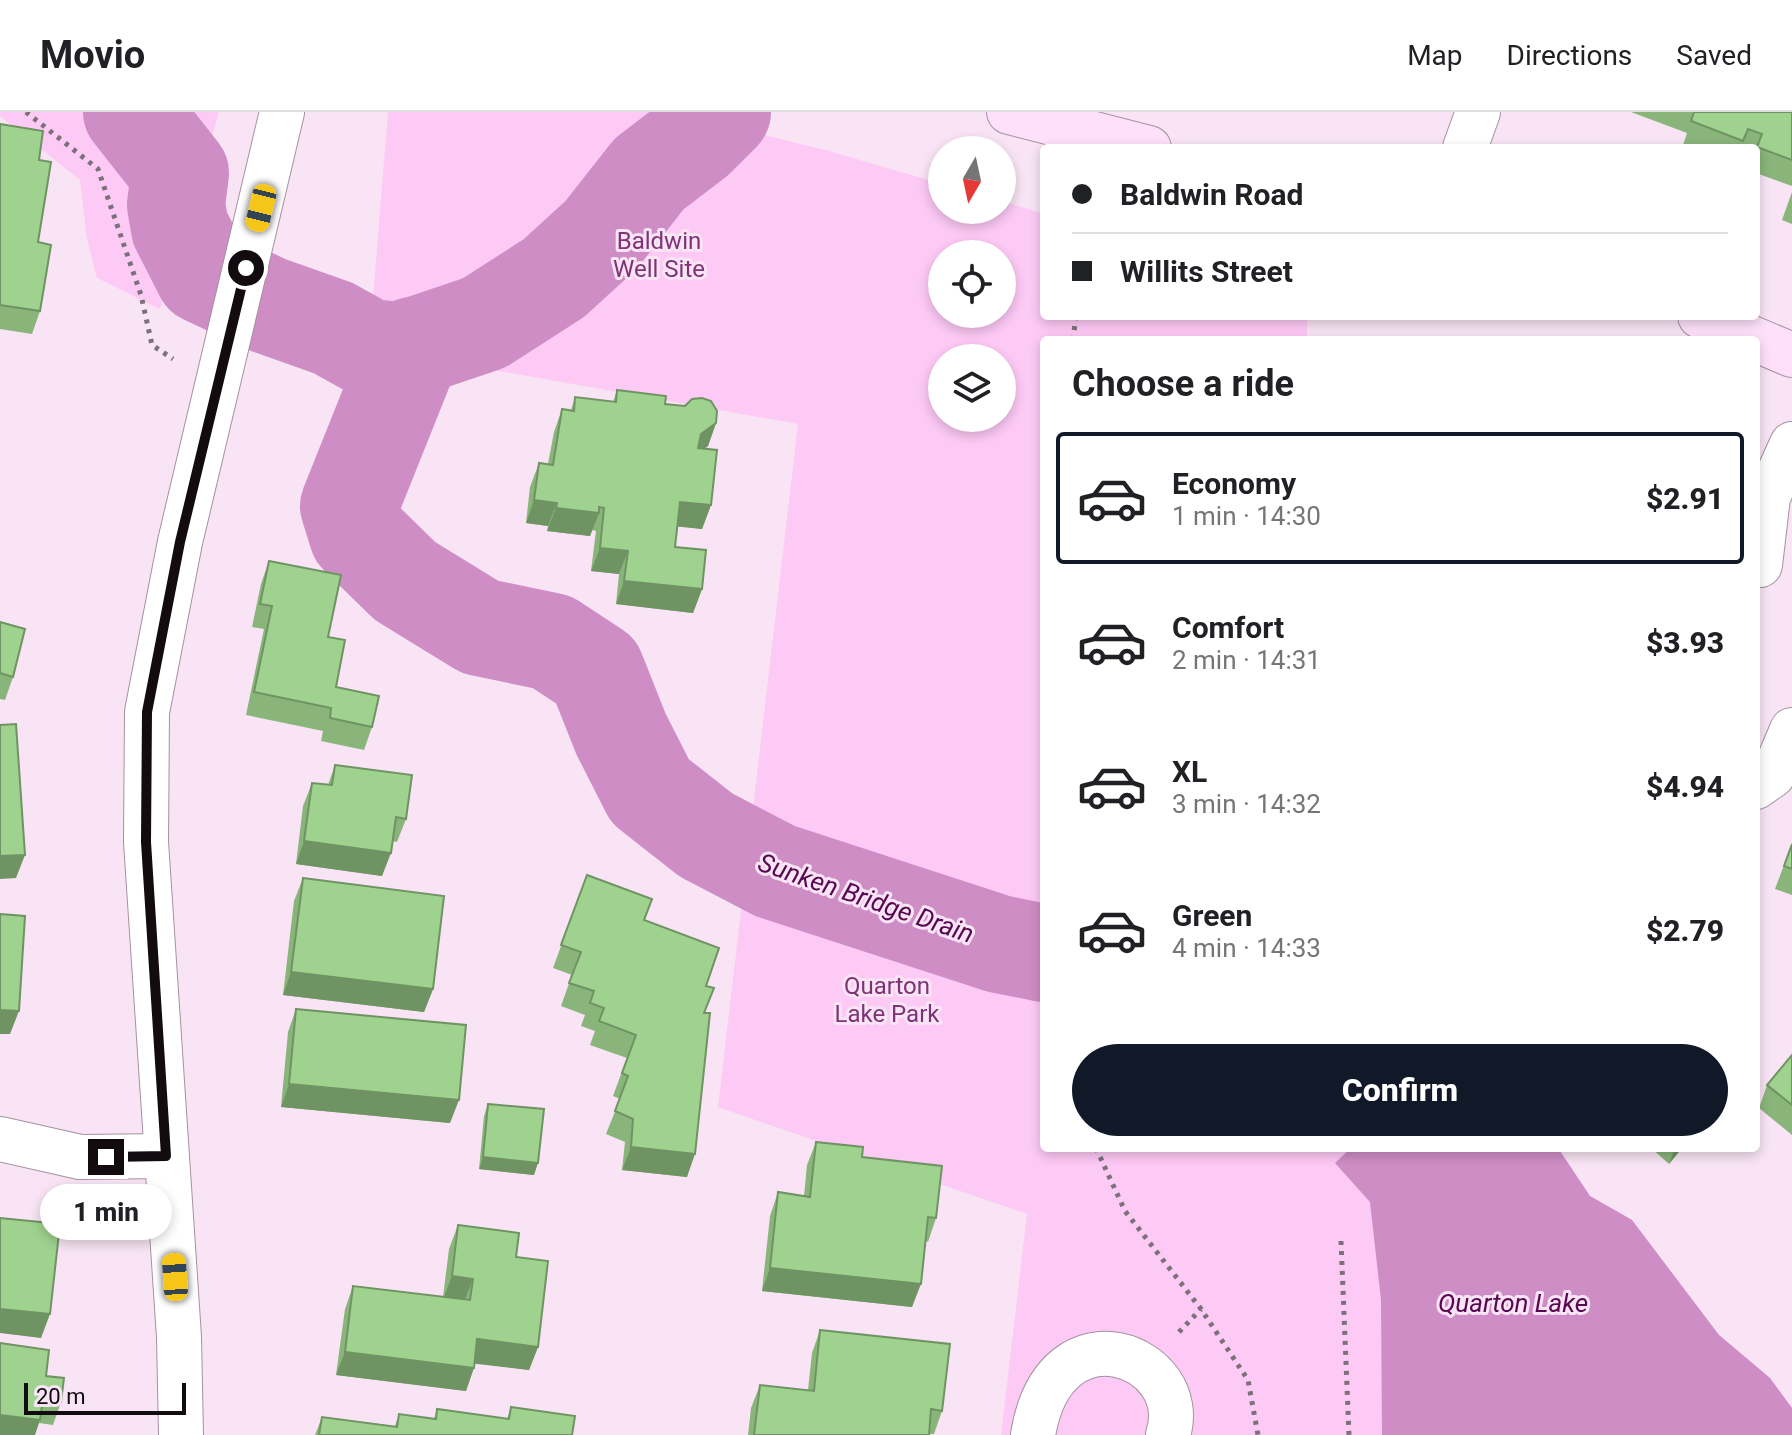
<!DOCTYPE html>
<meta charset="utf-8">
<style>
:root{--surface:#fff;--page:#f6f6f6;--text:#202124;--muted:#757577;--line:#e0e0e0;--accent:#111827}
body{margin:0;font-family:Roboto,sans-serif;background:var(--page);color:var(--text);height:100vh;display:flex;flex-direction:column;font-size:30px;white-space:nowrap}
*{box-sizing:border-box;margin:0}
p{font-size:26px;color:var(--muted)}
.icon{flex:none;width:44px;height:44px;fill:none;stroke:currentColor;stroke-width:2;stroke-linecap:round;stroke-linejoin:round}
.map{position:relative;flex:1;overflow:hidden}
.drawer{position:absolute;left:1040px;top:224px;width:720px;height:816px;display:flex;flex-direction:column;background:var(--surface);border-radius:8px;box-shadow:0 4px 12px #0003}
.drawer>*{flex:none}
.guide{position:absolute;left:1040px;top:32px;width:720px;height:176px;border-radius:8px;box-shadow:0 4px 12px #0003;display:grid;align-content:center;height:176px;padding:0 32px;background:var(--surface)}
.needle{width:52px;rotate:189deg}
.fabs{position:absolute;left:928px;top:24px;display:grid;gap:16px}
.fabs a{display:grid;place-items:center;width:88px;height:88px;border-radius:50%;background:var(--surface);box-shadow:0 4px 12px #0003;font-size:40px}
.scale{position:absolute;left:24px;bottom:20px;width:162px;box-sizing:border-box;padding-left:8px;border:4px solid #120c11;border-top:0;font-size:22px;line-height:28px;white-space:nowrap;color:#120c11;-webkit-text-stroke:6px #f8e4f4;paint-order:stroke}
.end{position:absolute;width:36px;height:36px;margin:-18px;border:10px solid #120c11;background:#fff;box-shadow:0 0 0 4px #fff}
.from{border-radius:50%}
.bubble{position:absolute;height:56px;border-radius:28px;background:var(--surface);box-shadow:0 4px 12px #0003;font-size:26px;font-weight:800;line-height:56px;text-align:center}
.car{position:absolute;width:24px;height:48px;margin:-24px -12px;border-radius:10px;box-shadow:0 0 6px 2px #0007;background:linear-gradient(#f5c518 24%,#345 0 40%,#f5c518 0 76%,#345 0 86%,#f5c518 0)}
.guide b{display:flex;align-items:center;gap:28px;height:76px;font-size:30px}
.guide b+b{border-top:2px solid var(--line)}
.guide i{width:20px;height:20px;background:var(--text)}
ul{padding:0;list-style:none}
li{display:flex;align-items:center;gap:24px;height:132px;margin:0 16px 12px;padding:0 16px;border:4px solid transparent;border-radius:8px}
li div{flex:1}
li b{display:block;font-size:30px}
li em{font-style:normal;font-weight:800}
li.on{border-color:var(--accent)}
li>.icon{width:72px;height:72px;stroke-width:1.5}
h2{padding:0 32px;font-size:36px;line-height:96px}
.primary-button{display:flex;gap:16px;margin-top:auto;padding:16px 32px}
.primary-button a{flex:1;height:92px;border-radius:48px;background:var(--accent);color:#fff;font-size:32px;font-weight:800;line-height:92px;text-align:center}
header{display:flex;align-items:center;gap:48px;box-sizing:border-box;height:112px;padding:0 40px;background:var(--surface);border-bottom:2px solid var(--line)}
header strong{font-size:38px}
nav{display:flex;gap:44px;margin-inline-start:auto;font-size:28px}
.map>svg:first-child{display:block}
</style>
<header>
<strong>Movio</strong>
<nav><a>Map</a><a>Directions</a><a>Saved</a></nav>
</header>
<div class="map">
<svg width="1792" height="1323" viewBox="0 0 1792 1323">
<rect width="100%" height="100%" fill="#f8e4f4"/>
<g fill="#fdc9f5" fill-rule="evenodd">
<polygon points="0,0 219,0 160,197 97,166 87,127 80,68 0,4"/>
<path d="M388,0H670L829,39L942,72V98H1002V89L1044,102V204H1307V228H1044V1036H1558L1590,1084L1632,1108L1719,1223L1770,1266L1792,1296V1323H1001L1027,1102L718,995L798,312L369,236ZM942,142H1002V202H942ZM942,246H1002V306H942Z"/>
</g>
<polygon fill="#ce8dc5" points="1351,1036 1558,1036 1590,1084 1632,1108 1719,1223 1770,1266 1792,1296 1792,1323 1382,1323 1381,1188 1370,1090 1335,1051"/>
<g fill="none" stroke-linecap="round" stroke-linejoin="round">
<g stroke="#ce8dc5" stroke-width="98">
<polyline points="132,0 180,61 176,93 180,116 204,163 268,193 333,216 369,236 401,239 484,211 554,166 601,123 649,62 696,26 722,0"/>
<polyline points="413,234 349,394 358,423 405,469 480,515 552,530 596,559 621,622 650,679 706,723 775,759 999,832 1044,841"/>
</g>
<g stroke="#a492a1" stroke-width="46">
<g id="street">
<polyline points="1465,36 1478,0"/>
<polyline points="1760,453 1768,385 1792,332"/>
<polyline points="1756,675 1773,663 1792,618"/>
<polyline points="0,1027 80,1045 166,1044"/>
<polyline points="181,1323 179,1225 146,730 147,600 180,430 282,0"/>
<path d="M1033,1323C1055,1189 1193,1244 1168,1323"/>
</g>
</g>
<g stroke="#a492a1" stroke-width="46">
<g id="secondary">
<polyline points="1009,0 1149,36"/>
<polyline points="1700,204 1792,243"/>
</g>
</g>
<g stroke="#7c707a" stroke-width="5" stroke-dasharray="4 6" stroke-linecap="butt">
<polyline points="26,0 98,57 141,183 152,233 173,247"/>
<polyline points="1073,228 1076,204"/>
<polyline points="1096,1036 1125,1099 1201,1197 1248,1268 1258,1323"/>
<polyline points="1341,1129 1349,1323"/>
<polyline points="1179,1220 1201,1197"/>
</g>
<use href="#street" stroke="#fff" stroke-width="44"/>
<use href="#secondary" stroke="#fee0fa" stroke-width="44"/>
</g>
<g fill="#89b57a">
<polygon points="1631,0 1792,0 1792,74 1756,61 1756,36 1692,36 1683,33 1687,21"/>
<polygon points="0,12 39,48 38,130 40,199 32,222 0,217"/>
<polygon points="1792,80 1792,112 1782,108"/>
<polygon points="617,278 665,292 716,311 708,334 704,337 711,393 702,417 678,414 675,435 702,477 693,501 616,492 619,462 591,459 596,419 592,418 590,424 547,419 548,414 526,411 530,375 539,351 548,352 554,320 562,297 571,298 575,285 613,290"/>
<polygon points="269,449 328,525 336,575 372,615 364,638 321,629 323,619 246,603 264,517 252,515 261,472"/>
<polygon points="0,510 13,565 5,588 0,587"/>
<polygon points="335,653 406,707 397,730 392,729 382,764 296,752 303,694 312,671 328,673"/>
<polygon points="1792,732 1792,783 1775,777"/>
<polygon points="587,763 645,808 706,874 704,901 687,1065 622,1058 625,1030 606,1022 620,987 613,984 627,946 590,933 595,919 581,914 585,903 561,894 572,863 553,856"/>
<polygon points="303,766 433,877 424,900 283,883 294,789"/>
<polygon points="296,897 450,1011 281,995 288,920"/>
<polygon points="1792,943 1792,1023 1759,996 1767,973"/>
<polygon points="488,992 534,1063 479,1057 484,1004"/>
<polygon points="816,1030 862,1045 936,1106 928,1130 926,1129 912,1195 762,1179 770,1104 778,1080 804,1084 807,1053"/>
<polygon points="1651,1036 1682,1036 1669,1052"/>
<polygon points="458,1113 516,1145 538,1235 529,1258 474,1251 466,1279 336,1263 345,1197 353,1174 443,1185 449,1137"/>
<polygon points="820,1218 942,1299 934,1322 748,1323 751,1296 760,1273 808,1278 812,1241"/>
<polygon points="46,1264 61,1290 53,1313 39,1311"/>
<polygon points="511,1295 572,1323 315,1323 322,1305 395,1314 399,1302 434,1307 437,1297 507,1307"/>
</g>
<g fill="#6f9363">
<polygon points="716,311 708,334 693,345 701,322"/>
<polygon points="534,388 557,391 548,414 526,411"/>
<polygon points="680,390 711,393 702,417 672,414"/>
<polygon points="556,396 599,401 590,424 547,419"/>
<polygon points="600,436 628,439 619,462 591,459"/>
<polygon points="624,469 702,477 693,501 616,492"/>
<polygon points="304,729 391,741 382,764 296,752"/>
<polygon points="25,743 16,766 0,767 0,744"/>
<polygon points="291,860 433,877 424,900 283,883"/>
<polygon points="0,898 19,899 10,922 0,922"/>
<polygon points="289,972 459,988 450,1011 281,995"/>
<polygon points="631,1035 695,1042 687,1065 622,1058"/>
<polygon points="1675,1036 1682,1036 1669,1052"/>
<polygon points="483,1045 538,1051 534,1063 479,1057"/>
<polygon points="770,1156 921,1172 912,1195 762,1179"/>
<polygon points="452,1164 473,1167 464,1190 443,1187"/>
<polygon points="0,1197 50,1202 41,1226 0,1221"/>
<polygon points="477,1227 538,1235 529,1258 469,1251"/>
<polygon points="345,1240 474,1256 466,1279 336,1263"/>
<polygon points="0,1303 40,1308 35,1323 0,1323"/>
</g>
<g fill="#9fd28e" stroke="#6f9363" stroke-width="2">
<polygon points="1694,0 1792,0 1792,48 1757,35 1762,22 1748,17 1743,29 1691,9"/>
<polygon points="0,12 43,19 39,48 51,50 38,130 51,133 40,199 0,193"/>
<polygon points="617,278 666,284 665,292 685,294 692,287 702,286 711,289 717,299 716,311 701,322 698,336 717,338 711,393 680,390 675,435 706,438 702,477 624,469 628,439 600,436 604,396 599,395 599,401 556,396 557,391 534,388 539,351 553,353 562,297 574,299 575,285 616,290"/>
<polygon points="269,449 341,463 328,525 345,528 336,575 379,584 372,615 330,606 331,596 254,580 272,494 260,492"/>
<polygon points="0,510 25,517 13,565 0,561"/>
<polygon points="16,612 25,743 0,744 0,613"/>
<polygon points="335,653 412,663 406,707 396,705 391,741 304,729 312,671 332,673"/>
<polygon points="1792,732 1792,757 1784,754"/>
<polygon points="587,763 652,787 644,808 719,836 706,874 714,876 704,901 710,901 695,1042 631,1035 633,1007 615,999 628,964 622,961 636,923 599,909 604,896 590,891 594,879 569,871 581,840 561,833"/>
<polygon points="303,766 444,784 433,877 291,860"/>
<polygon points="0,802 25,804 19,899 0,898"/>
<polygon points="296,897 466,913 459,988 289,972"/>
<polygon points="1792,943 1792,993 1767,973"/>
<polygon points="488,992 544,997 538,1051 483,1045"/>
<polygon points="816,1030 863,1035 862,1045 942,1054 936,1106 928,1105 921,1172 770,1156 778,1080 810,1085"/>
<polygon points="0,1106 60,1112 50,1202 0,1197"/>
<polygon points="458,1113 519,1121 516,1145 548,1149 538,1235 477,1227 474,1256 345,1240 353,1174 470,1188 473,1167 452,1164"/>
<polygon points="820,1218 950,1232 942,1299 931,1297 929,1323 754,1323 760,1273 814,1279"/>
<polygon points="0,1231 49,1238 46,1264 64,1266 61,1290 43,1287 40,1308 0,1303"/>
<polygon points="511,1295 575,1304 572,1323 319,1323 322,1305 397,1315 399,1302 436,1307 437,1297 509,1307"/>
</g>
<g fill="none" stroke-linecap="round" stroke-linejoin="round">
<polyline stroke="#120c11" stroke-width="10" points="106,1045 166,1044 146,730 147,600 180,430 246,156"/>
</g>
<g text-anchor="middle" dominant-baseline="central" stroke-width="6" stroke-linejoin="round" paint-order="stroke">
<g font-size="24" fill="#7f3277" stroke="#f8e4f4">
<text x="659" y="129">Baldwin<tspan x="659" dy="28">Well Site</tspan></text>
<text x="887" y="874">Quarton<tspan x="887" dy="28">Lake Park</tspan></text>
</g>
<g font-size="26" font-style="italic" fill="#580752" stroke="#f8e4f4">
<text transform="translate(866 786) rotate(19)">Sunken Bridge Drain</text>
<text x="1513" y="1191">Quarton Lake</text>
</g>
</g>
</svg>
<div class="fabs">
<a><svg class="needle" viewBox="-14 -14 28 28"><path d="M0-13l5 13h-10z" fill="#e53935"/><path d="M0 13l5-13h-10z" fill="#757577"/></svg></a>
<a><svg class="icon" aria-label="locate" viewBox="0 0 24 24"><circle cx="12" cy="12" r="6"/><path d="M12 2v4M12 18v4M2 12h4M18 12h4"/></svg></a>
<a><svg class="icon" aria-label="layers" viewBox="0 0 24 24"><path d="M12 4l9 5-9 5-9-5zM3 14l9 5 9-5"/></svg></a>
</div>
<div class="scale">20 m</div>
<i class="end from" style="left:246px;top:156px"></i>
<i class="end" style="left:106px;top:1045px"></i>
<div class="bubble" style="left:40px;top:1072px;width:132px">1 min</div>
<i class="car" style="left:261px;top:96px;rotate:194deg"></i>
<i class="car" style="left:175px;top:1165px;rotate:356deg"></i>
<div class="guide">
<b><i class="from"></i>Baldwin Road</b>
<b><i></i>Willits Street</b>
</div>
<section class="drawer">
<h2>Choose a ride</h2>
<ul>
<li class="on"><svg class="icon" aria-label="car" viewBox="0 0 24 24"><path d="M5 17H2v-5l4-1 3-4h7l3 4 3 1v5h-3M9 17h6M6 11h13"/><circle cx="7" cy="17" r="2"/><circle cx="17" cy="17" r="2"/></svg><div><b>Economy</b><p>1 min · 14:30</p></div><em>$2.91</em></li>
<li><svg class="icon" aria-label="car" viewBox="0 0 24 24"><path d="M5 17H2v-5l4-1 3-4h7l3 4 3 1v5h-3M9 17h6M6 11h13"/><circle cx="7" cy="17" r="2"/><circle cx="17" cy="17" r="2"/></svg><div><b>Comfort</b><p>2 min · 14:31</p></div><em>$3.93</em></li>
<li><svg class="icon" aria-label="car" viewBox="0 0 24 24"><path d="M5 17H2v-5l4-1 3-4h7l3 4 3 1v5h-3M9 17h6M6 11h13"/><circle cx="7" cy="17" r="2"/><circle cx="17" cy="17" r="2"/></svg><div><b>XL</b><p>3 min · 14:32</p></div><em>$4.94</em></li>
<li><svg class="icon" aria-label="car" viewBox="0 0 24 24"><path d="M5 17H2v-5l4-1 3-4h7l3 4 3 1v5h-3M9 17h6M6 11h13"/><circle cx="7" cy="17" r="2"/><circle cx="17" cy="17" r="2"/></svg><div><b>Green</b><p>4 min · 14:33</p></div><em>$2.79</em></li>
</ul>
<div class="primary-button"><a>Confirm</a></div>
</section>
</div>
